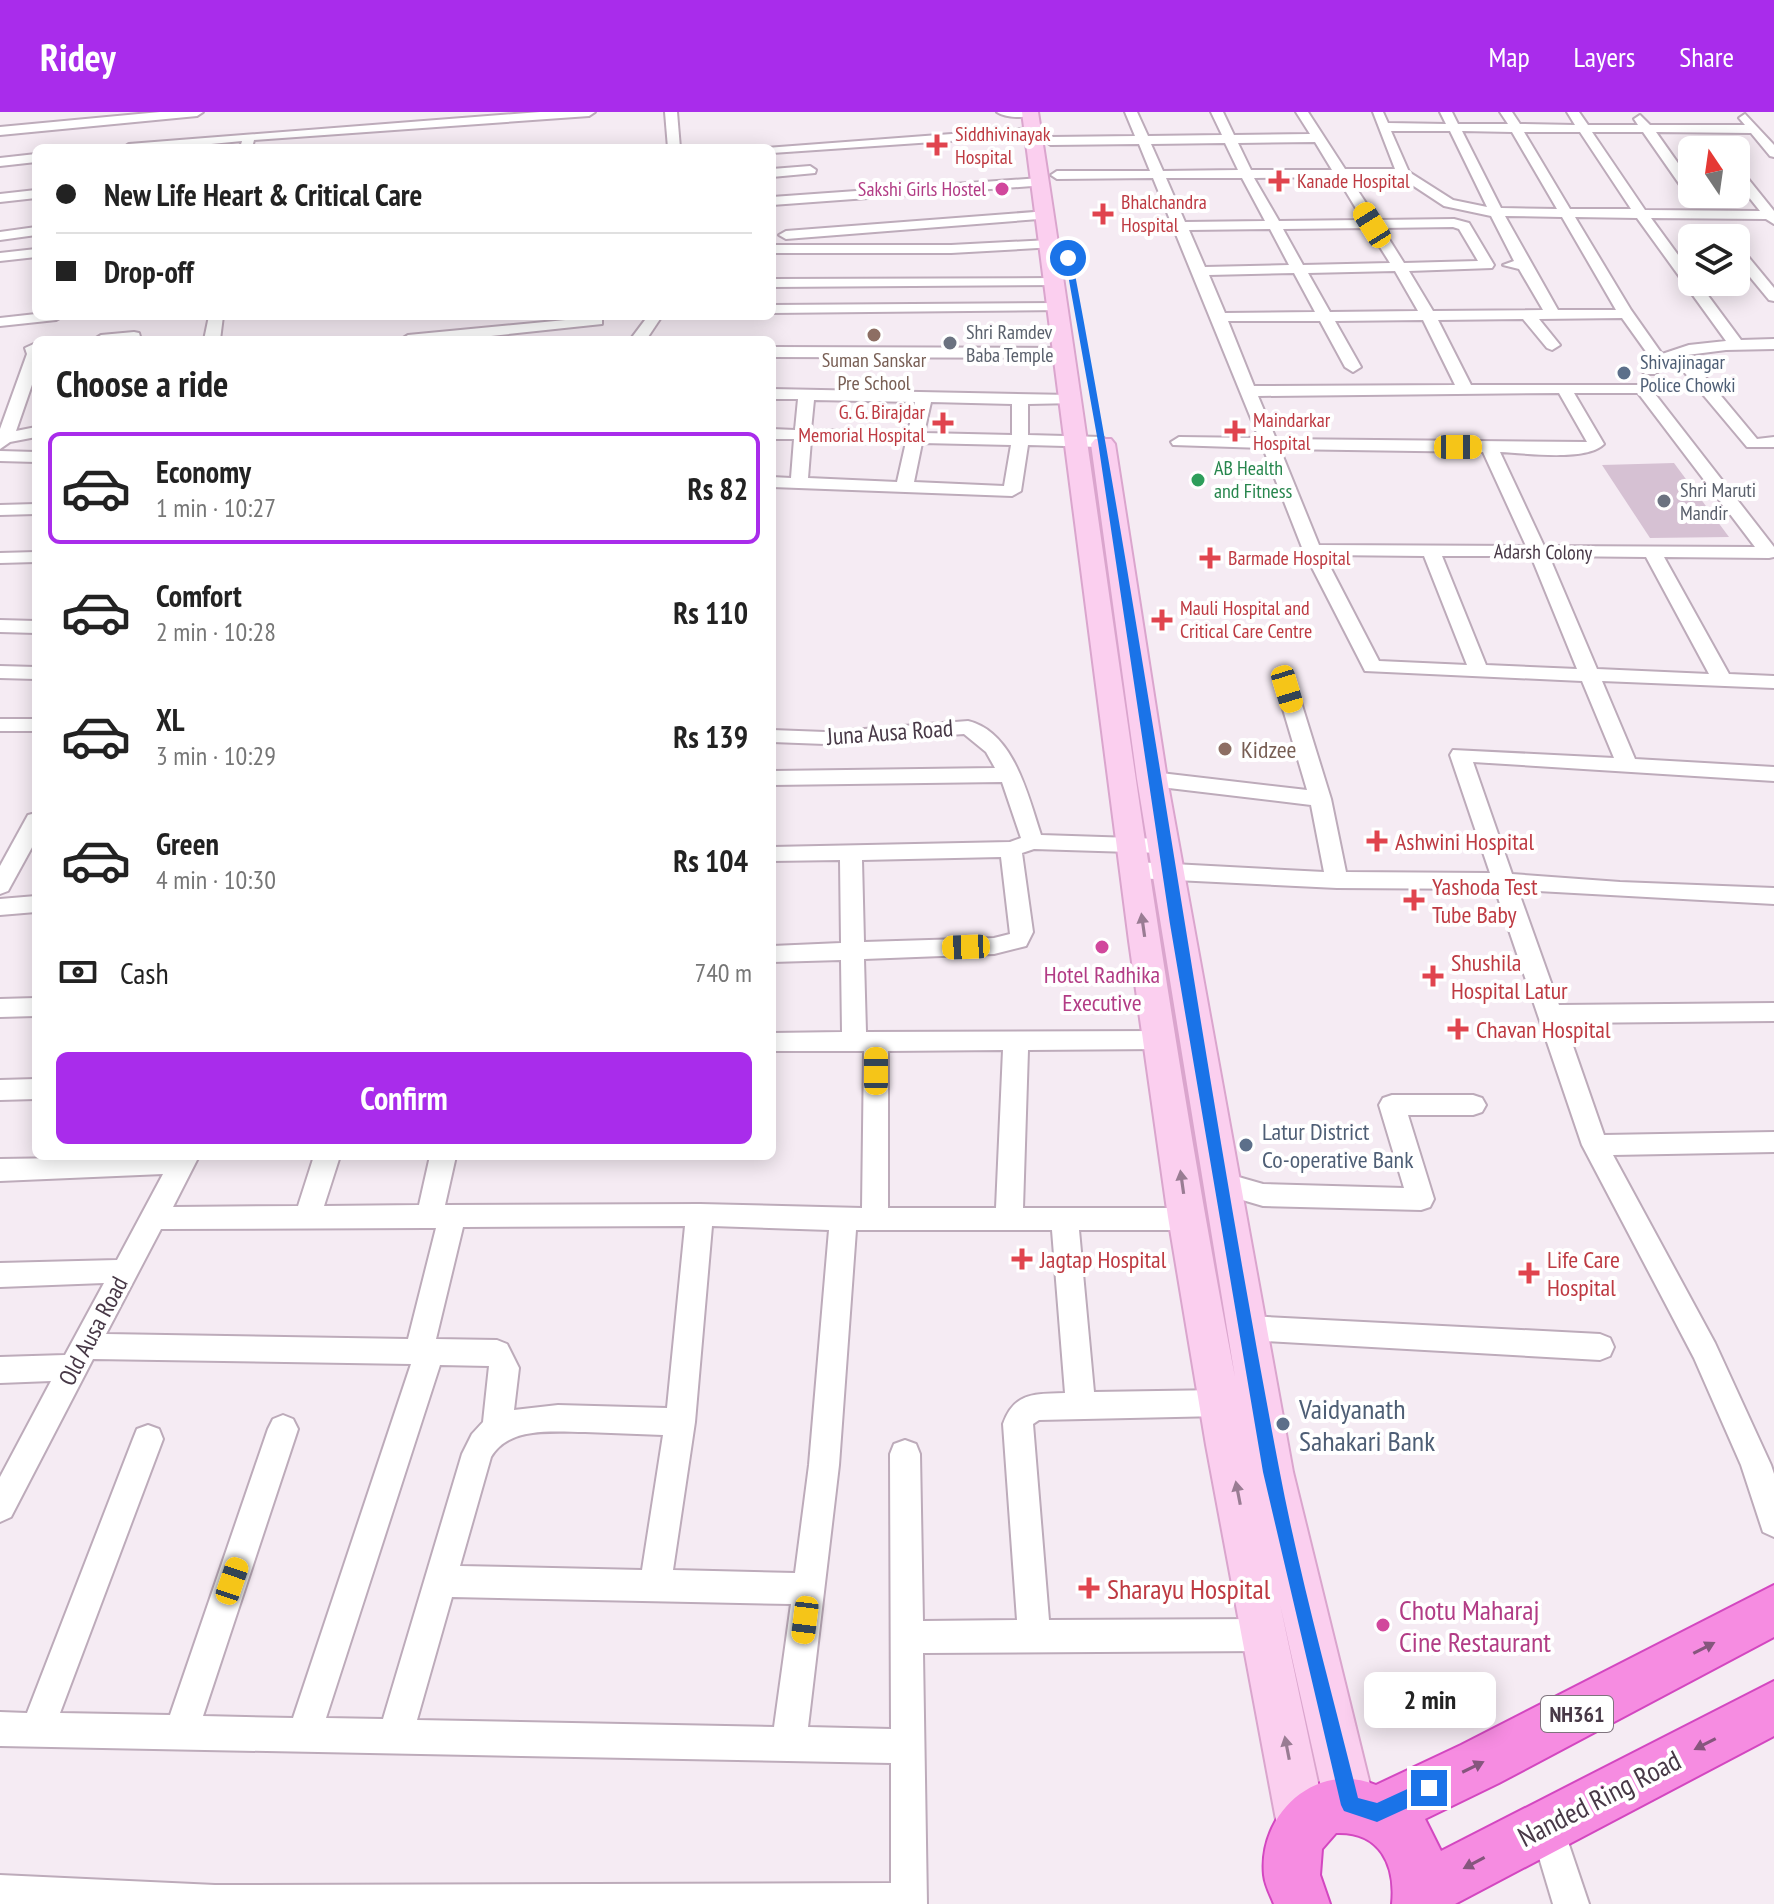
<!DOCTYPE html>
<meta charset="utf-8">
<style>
:root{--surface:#fff;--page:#f2f2f2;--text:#222;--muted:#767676;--line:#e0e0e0;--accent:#a92ceb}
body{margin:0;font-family:"PT Sans Narrow",sans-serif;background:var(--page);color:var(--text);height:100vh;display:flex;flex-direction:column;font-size:30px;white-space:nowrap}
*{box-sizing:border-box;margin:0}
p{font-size:26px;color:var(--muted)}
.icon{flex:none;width:44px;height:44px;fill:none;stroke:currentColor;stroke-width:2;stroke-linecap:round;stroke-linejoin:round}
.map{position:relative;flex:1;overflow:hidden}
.panel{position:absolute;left:32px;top:224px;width:744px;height:824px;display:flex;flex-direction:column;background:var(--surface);border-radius:12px;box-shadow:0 4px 20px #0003}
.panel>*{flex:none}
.guide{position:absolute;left:32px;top:32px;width:744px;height:176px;border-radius:12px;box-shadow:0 4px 20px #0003;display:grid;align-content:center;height:176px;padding:0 24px;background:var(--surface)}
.needle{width:52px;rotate:347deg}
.buttons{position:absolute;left:1678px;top:24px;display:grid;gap:16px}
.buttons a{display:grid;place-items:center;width:72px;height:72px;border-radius:12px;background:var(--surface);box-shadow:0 4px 20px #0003;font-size:40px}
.end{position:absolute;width:36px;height:36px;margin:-18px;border:10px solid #1a73e8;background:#fff;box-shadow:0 0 0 4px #fff}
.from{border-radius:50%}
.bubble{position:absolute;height:56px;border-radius:12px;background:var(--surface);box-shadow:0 4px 20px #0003;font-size:26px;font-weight:800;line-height:56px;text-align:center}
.car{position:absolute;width:24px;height:48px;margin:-24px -12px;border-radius:10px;box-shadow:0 0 6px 2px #0007;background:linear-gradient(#f5c518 24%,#345 0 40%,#f5c518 0 76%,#345 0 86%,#f5c518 0)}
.guide b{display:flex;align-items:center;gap:28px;height:76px;font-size:30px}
.guide b+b{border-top:2px solid var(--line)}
.guide i{width:20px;height:20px;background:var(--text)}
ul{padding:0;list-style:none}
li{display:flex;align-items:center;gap:24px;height:112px;margin:0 16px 12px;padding:0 8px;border:4px solid transparent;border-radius:12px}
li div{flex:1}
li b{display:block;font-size:30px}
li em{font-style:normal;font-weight:800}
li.active{border-color:var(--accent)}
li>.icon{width:72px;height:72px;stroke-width:1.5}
h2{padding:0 24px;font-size:36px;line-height:96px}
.pay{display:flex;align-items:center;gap:20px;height:88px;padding:0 24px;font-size:30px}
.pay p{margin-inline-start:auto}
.button{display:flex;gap:16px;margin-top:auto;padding:16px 24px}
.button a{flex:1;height:92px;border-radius:12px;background:var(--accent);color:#fff;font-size:32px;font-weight:800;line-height:92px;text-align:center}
header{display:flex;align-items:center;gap:48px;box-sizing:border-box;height:112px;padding:0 40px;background:var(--accent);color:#fff}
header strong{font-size:38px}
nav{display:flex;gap:44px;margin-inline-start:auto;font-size:28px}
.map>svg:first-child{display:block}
</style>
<header>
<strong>Ridey</strong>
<nav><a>Map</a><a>Layers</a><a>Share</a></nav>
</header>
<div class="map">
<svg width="1774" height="1792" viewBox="0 0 1774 1792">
<rect width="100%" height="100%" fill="#f5ebf3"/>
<polygon fill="#d6c1d3" points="1674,351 1729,425 1650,426 1602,353"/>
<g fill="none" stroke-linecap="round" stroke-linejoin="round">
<g stroke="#bdabba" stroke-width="4">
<g id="minor">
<polygon points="160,0 203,0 197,4 0,23 0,15"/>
<polygon points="540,0 595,0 589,4 254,28 252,36 240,36 242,29 170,36 123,36 129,32"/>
<polygon points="665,0 677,0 680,36 668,36"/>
<path d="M997,0H1035L1036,1C1027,7 1006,6 997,0Z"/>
<path d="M1125,0H1137L1148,24L1222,23L1211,0H1223L1234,23L1310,22L1296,0H1308L1345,57H1395L1373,0H1383L1388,11L1446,12L1440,0H1452L1458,12H1508L1500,0H1512L1520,12L1575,13L1567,0H1579L1588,13H1638L1634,7L1640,3L1650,13H1745L1739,6L1745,2L1774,33V45L1770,44L1751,21L1656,20L1692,71V82H1697L1687,83L1643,20H1592L1645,98L1760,99L1736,69V57L1741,58L1774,99V112L1766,107L1651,106L1692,162V170H1698L1741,228L1774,227V237L1726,238L1687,243L1757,327L1774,325V335H1747L1674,248L1655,262H1645L1642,259L1652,248L1622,206L1539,207L1560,233L1552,238L1547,236L1523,207L1438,208L1471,273H1648L1774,435V445L1769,446L1664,445L1729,562L1774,564V576L1602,569L1635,647L1774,655V669L1473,650L1512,762L1620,770L1774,776V792L1518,778L1559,893L1774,891V909L1565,911L1604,1023L1774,1020V1040L1613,1043L1715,1231L1771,1353L1774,1362V1425L1763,1420L1741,1353L1694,1246L1582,1033L1495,777L1337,776L1135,766L1127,763L1124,758L1127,753L1135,750L1324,760L1311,693L1152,674L1142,667L1152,660L1307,678L1277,577L1287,571L1297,577L1331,687L1346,760L1490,761L1450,643L1453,638L1614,646L1582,569L1365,559L1303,438L1263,336L1173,333L1171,330L1179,325L1259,326L1153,66L1057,67L1051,63L1057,59H1150L1139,32L1051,33L1045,29L1051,25L1135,24ZM1391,19H1450L1487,95L1453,88L1409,60ZM1462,19L1512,20L1557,97L1501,96ZM1524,20H1580L1631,97H1570ZM1315,30L1332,58H1251L1238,31ZM1225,31L1238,58L1163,59L1151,32ZM1337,65L1363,108L1279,109L1254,66ZM1349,65H1400L1444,94L1491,104L1514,149L1503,153L1519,157L1543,198L1433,199L1409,159L1492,156L1494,153L1469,111L1454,107L1377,108ZM1166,66H1242L1265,109L1185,110ZM1505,104L1562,105L1616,198H1558ZM1575,105L1637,106L1726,229L1689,233L1662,242L1631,198ZM1453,115L1459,117L1478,149L1404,151L1382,116ZM1368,116L1390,151L1303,153L1283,117ZM1270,117L1289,153L1205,155L1189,118ZM1395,159L1418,199L1330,200L1308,161ZM1294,161L1315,200L1225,201L1209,163ZM1423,208L1455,273L1254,274L1228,209H1320L1345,255L1353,260L1361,255L1335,209ZM1559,281L1587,330L1276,327L1258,284ZM1574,281H1638L1755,435L1544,434L1500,340C1526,341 1586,350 1604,332ZM1280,337L1483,340L1526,434L1319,433ZM1324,443L1424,444L1467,553L1379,549ZM1442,444H1531L1577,557L1486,553ZM1549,444L1646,445L1709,562L1597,557Z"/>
<polygon points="1033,16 1039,20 1037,23 772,41 772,36 766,36"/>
<polygon points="36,42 36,50 0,54 0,46"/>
<polygon points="810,54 816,58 815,61 772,65 772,57"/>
<polygon points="1041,66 1047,70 1046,73 772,93 772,85"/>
<polygon points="36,78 36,86 0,90 0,82"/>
<polygon points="1047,99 1052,100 1052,106 786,127 779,123 786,119"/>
<polygon points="36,115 36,123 0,128 0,120"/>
<polygon points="1050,128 1057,132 1055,135 951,141 772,141 772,133 951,133"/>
<polygon points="1736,135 1741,136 1774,176 1774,189 1769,188 1736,148"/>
<polygon points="36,137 36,145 0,149 0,141"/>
<polygon points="1055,166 1062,170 1060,173 772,175 772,167"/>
<polygon points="1058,191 1065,195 1063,198 772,201 772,193"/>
<polygon points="36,202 63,204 56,208 0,214 0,206"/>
<polygon points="209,204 223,204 220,228 204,228"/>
<polygon points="648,204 662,204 646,228 630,228"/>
<polygon points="597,205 602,206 602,212 453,228 400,228 408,223"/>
<polygon points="134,220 139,221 141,228 93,228 101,223"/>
<polygon points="36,231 36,261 16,319 36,315 36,325 10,330 0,337 0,317 27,242 25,236"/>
<polygon points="772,235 1065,236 1073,241 1065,246 772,245"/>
<path d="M772,277L1071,283L1077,285V291L1028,292V323L1102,325L1110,330L1102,335L1028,333L1021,379L1012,384L772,375V365L791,366L794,327H772V317L795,318L798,287H772ZM814,288L915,290L908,320L811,318ZM931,290L1012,292V323L924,321ZM811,328L906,330L897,370L808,366ZM922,331L1011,333L1004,374L914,370Z"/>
<polygon points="0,339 36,340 36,350 0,349"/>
<polygon points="36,392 36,402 0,403 0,393"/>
<polygon points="36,440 36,450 0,451 0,441"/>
<polygon points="0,508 36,509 36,521 0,520"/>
<polygon points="0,554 36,555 36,567 0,566"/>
<rect x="0" y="607" width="36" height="12"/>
<path d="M968,609C1014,620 1028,684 1041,723L1163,727L1171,729L1174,734L1171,739L1163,741L1034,737L1022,741L1033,820L1026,834L994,842L864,847L866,920L1160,919L1169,921L1172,928L1169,935L1160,937L1028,938L1023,1096H1187L1196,1099L1200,1107L1196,1115L1187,1118H1079L1094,1280L1221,1278L1231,1282L1236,1291L1231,1300L1221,1304L1039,1308L1033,1312L1049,1508L1265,1507L1276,1512L1281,1523L1276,1534L1265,1539L923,1541L927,1792H0V1763L215,1773L891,1771V1651L0,1634V1600L27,1601L133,1327L137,1317L148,1313L159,1317L163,1327L60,1601L170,1603L268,1317L273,1307L283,1303L293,1307L298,1317L203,1604L293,1606L411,1252L93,1247L11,1405L0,1410V1365L51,1269L0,1271V1245L65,1243L104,1171L0,1175V1151L117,1148L163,1062L0,1069V1047L199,1044L173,1095L298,1094L314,1044H340L324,1094L419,1093L430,1044H456L445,1093L700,1092L862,1096L864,939H772V921L842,920L841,848L772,850V834L841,831L840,748L772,749V735L1010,730L1021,726L1002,670L772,673V659L995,656L986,640L964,622L825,632L772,630V618L825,620ZM1001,745L1010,822L994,826L864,830L862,748ZM1003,938L996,1096H888V939ZM685,1114L667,1296L558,1293L514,1298L519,1256L507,1232L497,1228L436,1227L463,1115ZM712,1114L829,1118L809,1353L795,1461L673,1458L695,1310ZM425,1116H436L408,1227L106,1222L161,1117ZM856,1118H1052L1065,1281C1035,1282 1014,1280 1003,1312L1017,1508L923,1509L920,1342L916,1332L905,1328L894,1332L890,1342L891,1617L808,1615L839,1353ZM440,1253L489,1254L483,1310L472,1322L462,1342L383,1607L326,1606ZM585,1320L663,1323L642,1458L460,1454L491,1345C509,1314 554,1320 585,1320ZM452,1485L791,1492L774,1615L417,1608Z"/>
<polygon points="36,701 36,728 8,779 0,782 0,754 28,703"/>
<polygon points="36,784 36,800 0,803 0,787"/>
<polygon points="36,886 36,904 0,905 0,887"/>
<polygon points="36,967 36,987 0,988 0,968"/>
<polygon points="1392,983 1473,983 1482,986 1486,993 1482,1000 1473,1003 1408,1003 1434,1087 1430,1095 1421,1098 1263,1094 1212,1079 1208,1071 1212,1063 1221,1060 1263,1072 1404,1076 1379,993 1383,986"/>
<polygon points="1247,1204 1600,1222 1610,1226 1614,1235 1610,1244 1600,1248 1247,1228 1237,1225 1233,1216 1237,1207"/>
<polygon points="1546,1695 1558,1700 1589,1792 1553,1792 1529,1712 1534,1700"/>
</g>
</g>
<g stroke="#daa5cd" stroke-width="4">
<path id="secondary" d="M1022,0H1038C1104,422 1154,846 1235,1265L1137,667L1091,332L1095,327H1111L1115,332L1167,667L1293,1360L1375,1693L1367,1710L1350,1718L1333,1710L1325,1693L1280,1492L1327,1713L1320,1731L1302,1738L1284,1731L1277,1713L1206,1333L1168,1105L1129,829Z"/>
</g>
<g stroke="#d347c0" stroke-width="4">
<path id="trunk" d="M1774,1473V1525L1499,1671L1425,1707L1441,1739L1774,1569V1624L1455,1792H1392C1396,1753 1380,1719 1336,1721L1322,1737L1320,1763L1330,1792H1274C1270,1782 1265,1773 1264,1763C1258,1701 1317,1648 1376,1673L1461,1633Z"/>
</g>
<use href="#minor" fill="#fff" fill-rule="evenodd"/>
<use href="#secondary" fill="#fbcfef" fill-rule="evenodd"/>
<use href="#trunk" fill="#f68ce1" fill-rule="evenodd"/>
</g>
<defs><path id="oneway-solid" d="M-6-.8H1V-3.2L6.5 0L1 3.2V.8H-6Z" transform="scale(2)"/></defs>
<g fill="#997c93">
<use href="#oneway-solid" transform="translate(1143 813) rotate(-98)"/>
<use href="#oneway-solid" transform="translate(1182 1070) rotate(-98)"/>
<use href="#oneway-solid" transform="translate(1238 1381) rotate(-101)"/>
<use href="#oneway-solid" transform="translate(1287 1636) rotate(-101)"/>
</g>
<g fill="#85567d">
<use href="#oneway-solid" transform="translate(1704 1536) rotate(-27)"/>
<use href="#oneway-solid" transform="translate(1705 1632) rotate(153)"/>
<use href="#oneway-solid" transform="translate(1473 1655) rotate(-26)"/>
<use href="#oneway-solid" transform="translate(1474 1751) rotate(152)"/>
</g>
<path fill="#1a73e8" d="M1068,144L1072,146C1148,548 1202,954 1279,1356C1300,1467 1331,1576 1358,1686L1377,1691L1429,1667L1436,1670L1438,1676L1436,1683L1377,1710L1344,1699L1341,1693L1263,1360L1170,812L1098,330L1065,146Z"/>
<g fill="#e0444e" stroke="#fff" stroke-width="3">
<path d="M933 21h8v8h8v8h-8v8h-8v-8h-8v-8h8z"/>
<path d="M1275 57h8v8h8v8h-8v8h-8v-8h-8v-8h8z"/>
<path d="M1099 90h8v8h8v8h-8v8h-8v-8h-8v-8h8z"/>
<path d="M939 299h8v8h8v8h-8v8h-8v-8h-8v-8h8z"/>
<path d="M1231 307h8v8h8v8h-8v8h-8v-8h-8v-8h8z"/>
<path d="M1206 434h8v8h8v8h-8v8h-8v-8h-8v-8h8z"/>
<path d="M1158 496h8v8h8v8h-8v8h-8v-8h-8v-8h8z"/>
<path d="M1373 717h8v8h8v8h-8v8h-8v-8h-8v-8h8z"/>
<path d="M1410 776h8v8h8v8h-8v8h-8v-8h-8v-8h8z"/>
<path d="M1429 852h8v8h8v8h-8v8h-8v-8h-8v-8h8z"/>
<path d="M1454 905h8v8h8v8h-8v8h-8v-8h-8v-8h8z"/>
<path d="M1018 1135h8v8h8v8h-8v8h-8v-8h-8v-8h8z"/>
<path d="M1525 1149h8v8h8v8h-8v8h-8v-8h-8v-8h8z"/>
<path d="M1085 1464h8v8h8v8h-8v8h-8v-8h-8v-8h8z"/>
</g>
<g fill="#d1479c" stroke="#fff" stroke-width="3">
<circle cx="1002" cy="77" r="8"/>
<circle cx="1102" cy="835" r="8"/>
<circle cx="1383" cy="1513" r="8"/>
</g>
<g fill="#8d6e63" stroke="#fff" stroke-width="3">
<circle cx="874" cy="223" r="8"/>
<circle cx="1225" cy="637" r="8"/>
</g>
<g fill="#6b7280" stroke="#fff" stroke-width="3">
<circle cx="950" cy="231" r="8"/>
<circle cx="1664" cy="389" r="8"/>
</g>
<g fill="#5c6f8a" stroke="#fff" stroke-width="3">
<circle cx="1624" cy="261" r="8"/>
<circle cx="1246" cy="1033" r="8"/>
<circle cx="1283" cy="1312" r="8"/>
</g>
<circle fill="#2e9e5b" stroke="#fff" stroke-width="3" cx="1198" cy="368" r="8"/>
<g text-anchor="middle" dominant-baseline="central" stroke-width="8" stroke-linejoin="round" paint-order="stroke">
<g font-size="20" fill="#be3a42" stroke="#fff" text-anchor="start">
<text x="955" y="22">Siddhivinayak<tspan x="955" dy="23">Hospital</tspan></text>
<text x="1297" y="69">Kanade Hospital</text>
<text x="1121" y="90">Bhalchandra<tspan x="1121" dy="23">Hospital</tspan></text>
<text x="925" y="300" text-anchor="end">G. G. Birajdar<tspan x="925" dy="23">Memorial Hospital</tspan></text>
<text x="1253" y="308">Maindarkar<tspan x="1253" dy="23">Hospital</tspan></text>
<text x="1228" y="446">Barmade Hospital</text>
<text x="1180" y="496">Mauli Hospital and<tspan x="1180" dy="23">Critical Care Centre</tspan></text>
</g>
<g font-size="20" fill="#b23c85" stroke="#fff" text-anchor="end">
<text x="986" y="77">Sakshi Girls Hostel</text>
</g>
<g font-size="20" fill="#5b616d" stroke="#fff" text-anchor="start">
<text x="966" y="220">Shri Ramdev<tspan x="966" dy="23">Baba Temple</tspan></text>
<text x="1680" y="378">Shri Maruti<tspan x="1680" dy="23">Mandir</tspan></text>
</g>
<g font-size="20" fill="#785e54" stroke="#fff">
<text x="874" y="248">Suman Sanskar<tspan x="874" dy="23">Pre School</tspan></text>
</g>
<g font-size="20" fill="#4e5e75" stroke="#fff" text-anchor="start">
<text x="1640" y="250">Shivajinagar<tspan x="1640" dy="23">Police Chowki</tspan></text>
</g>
<g font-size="20" fill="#27864d" stroke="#fff" text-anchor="start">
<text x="1214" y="356">AB Health<tspan x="1214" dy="23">and Fitness</tspan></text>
</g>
<g font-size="20" fill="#483947" stroke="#fff">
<text transform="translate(1543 440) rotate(1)">Adarsh Colony</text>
</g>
<rect fill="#fff" stroke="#7f747e" stroke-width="2" x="1541" y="1584" width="72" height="36" rx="6"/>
<g font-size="22" font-weight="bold" fill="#483947">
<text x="1577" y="1602">NH361</text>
</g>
<g font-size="24" fill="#483947" stroke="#fff">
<text transform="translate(890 620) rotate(-4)">Juna Ausa Road</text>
<text transform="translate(93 1219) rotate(-62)">Old Ausa Road</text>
</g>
<g font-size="24" fill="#785e54" stroke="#fff" text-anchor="start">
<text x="1241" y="637">Kidzee</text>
</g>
<g font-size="24" fill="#be3a42" stroke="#fff" text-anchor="start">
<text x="1395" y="729">Ashwini Hospital</text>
<text x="1432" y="774">Yashoda Test<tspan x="1432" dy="28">Tube Baby</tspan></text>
<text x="1451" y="850">Shushila<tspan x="1451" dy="28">Hospital Latur</tspan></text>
<text x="1476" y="917">Chavan Hospital</text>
<text x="1040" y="1147">Jagtap Hospital</text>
<text x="1547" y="1147">Life Care<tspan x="1547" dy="28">Hospital</tspan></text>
</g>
<g font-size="24" fill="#b23c85" stroke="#fff">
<text x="1102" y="862">Hotel Radhika<tspan x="1102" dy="28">Executive</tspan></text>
</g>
<g font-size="24" fill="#4e5e75" stroke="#fff" text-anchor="start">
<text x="1262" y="1019">Latur District<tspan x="1262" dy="28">Co-operative Bank</tspan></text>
</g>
<g font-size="28" fill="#4e5e75" stroke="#fff" text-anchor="start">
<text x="1299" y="1296">Vaidyanath<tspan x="1299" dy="32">Sahakari Bank</tspan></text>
</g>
<g font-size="28" fill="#be3a42" stroke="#fff" text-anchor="start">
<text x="1107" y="1476">Sharayu Hospital</text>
</g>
<g font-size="28" fill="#b23c85" stroke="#fff" text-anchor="start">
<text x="1399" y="1497">Chotu Maharaj<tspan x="1399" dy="32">Cine Restaurant</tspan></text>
</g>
<g font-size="28" fill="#483947" stroke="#fff">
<text transform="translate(1599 1686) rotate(-27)">Nanded Ring Road</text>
</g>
</g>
</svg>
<div class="buttons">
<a><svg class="needle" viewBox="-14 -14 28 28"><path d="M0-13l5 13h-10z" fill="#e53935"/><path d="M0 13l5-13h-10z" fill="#767676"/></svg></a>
<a><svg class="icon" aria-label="layers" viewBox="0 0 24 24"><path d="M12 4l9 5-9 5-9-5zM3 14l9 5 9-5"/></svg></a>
</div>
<i class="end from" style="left:1068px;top:146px"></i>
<i class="end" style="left:1429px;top:1676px"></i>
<div class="bubble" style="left:1364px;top:1560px;width:132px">2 min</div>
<i class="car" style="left:1372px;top:113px;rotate:328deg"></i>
<i class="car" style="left:1458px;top:335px;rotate:90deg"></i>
<i class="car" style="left:1287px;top:577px;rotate:163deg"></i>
<i class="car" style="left:966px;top:835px;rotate:268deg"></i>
<i class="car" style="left:876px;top:959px;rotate:0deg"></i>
<i class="car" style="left:232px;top:1469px;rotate:19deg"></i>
<i class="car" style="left:805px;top:1508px;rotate:187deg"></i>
<div class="guide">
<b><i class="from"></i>New Life Heart &amp; Critical Care</b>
<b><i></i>Drop-off</b>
</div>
<section class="panel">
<h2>Choose a ride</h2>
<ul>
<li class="active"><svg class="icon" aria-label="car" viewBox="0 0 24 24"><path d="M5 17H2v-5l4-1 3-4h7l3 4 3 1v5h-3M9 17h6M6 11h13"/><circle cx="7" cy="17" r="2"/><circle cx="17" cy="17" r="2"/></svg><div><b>Economy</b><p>1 min · 10:27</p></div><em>Rs 82</em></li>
<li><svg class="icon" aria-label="car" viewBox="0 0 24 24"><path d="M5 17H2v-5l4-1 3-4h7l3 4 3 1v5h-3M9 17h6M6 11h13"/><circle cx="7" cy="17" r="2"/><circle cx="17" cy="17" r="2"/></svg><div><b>Comfort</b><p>2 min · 10:28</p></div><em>Rs 110</em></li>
<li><svg class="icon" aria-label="car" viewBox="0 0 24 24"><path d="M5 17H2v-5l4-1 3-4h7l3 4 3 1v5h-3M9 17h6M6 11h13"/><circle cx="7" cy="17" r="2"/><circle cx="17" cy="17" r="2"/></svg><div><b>XL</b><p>3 min · 10:29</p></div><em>Rs 139</em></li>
<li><svg class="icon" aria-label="car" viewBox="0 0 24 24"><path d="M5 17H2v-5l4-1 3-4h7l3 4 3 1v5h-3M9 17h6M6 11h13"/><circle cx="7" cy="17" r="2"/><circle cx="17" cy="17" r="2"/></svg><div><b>Green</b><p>4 min · 10:30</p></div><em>Rs 104</em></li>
</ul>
<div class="pay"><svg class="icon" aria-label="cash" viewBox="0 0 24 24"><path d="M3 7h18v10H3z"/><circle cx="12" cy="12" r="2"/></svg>Cash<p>740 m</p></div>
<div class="button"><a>Confirm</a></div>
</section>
</div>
